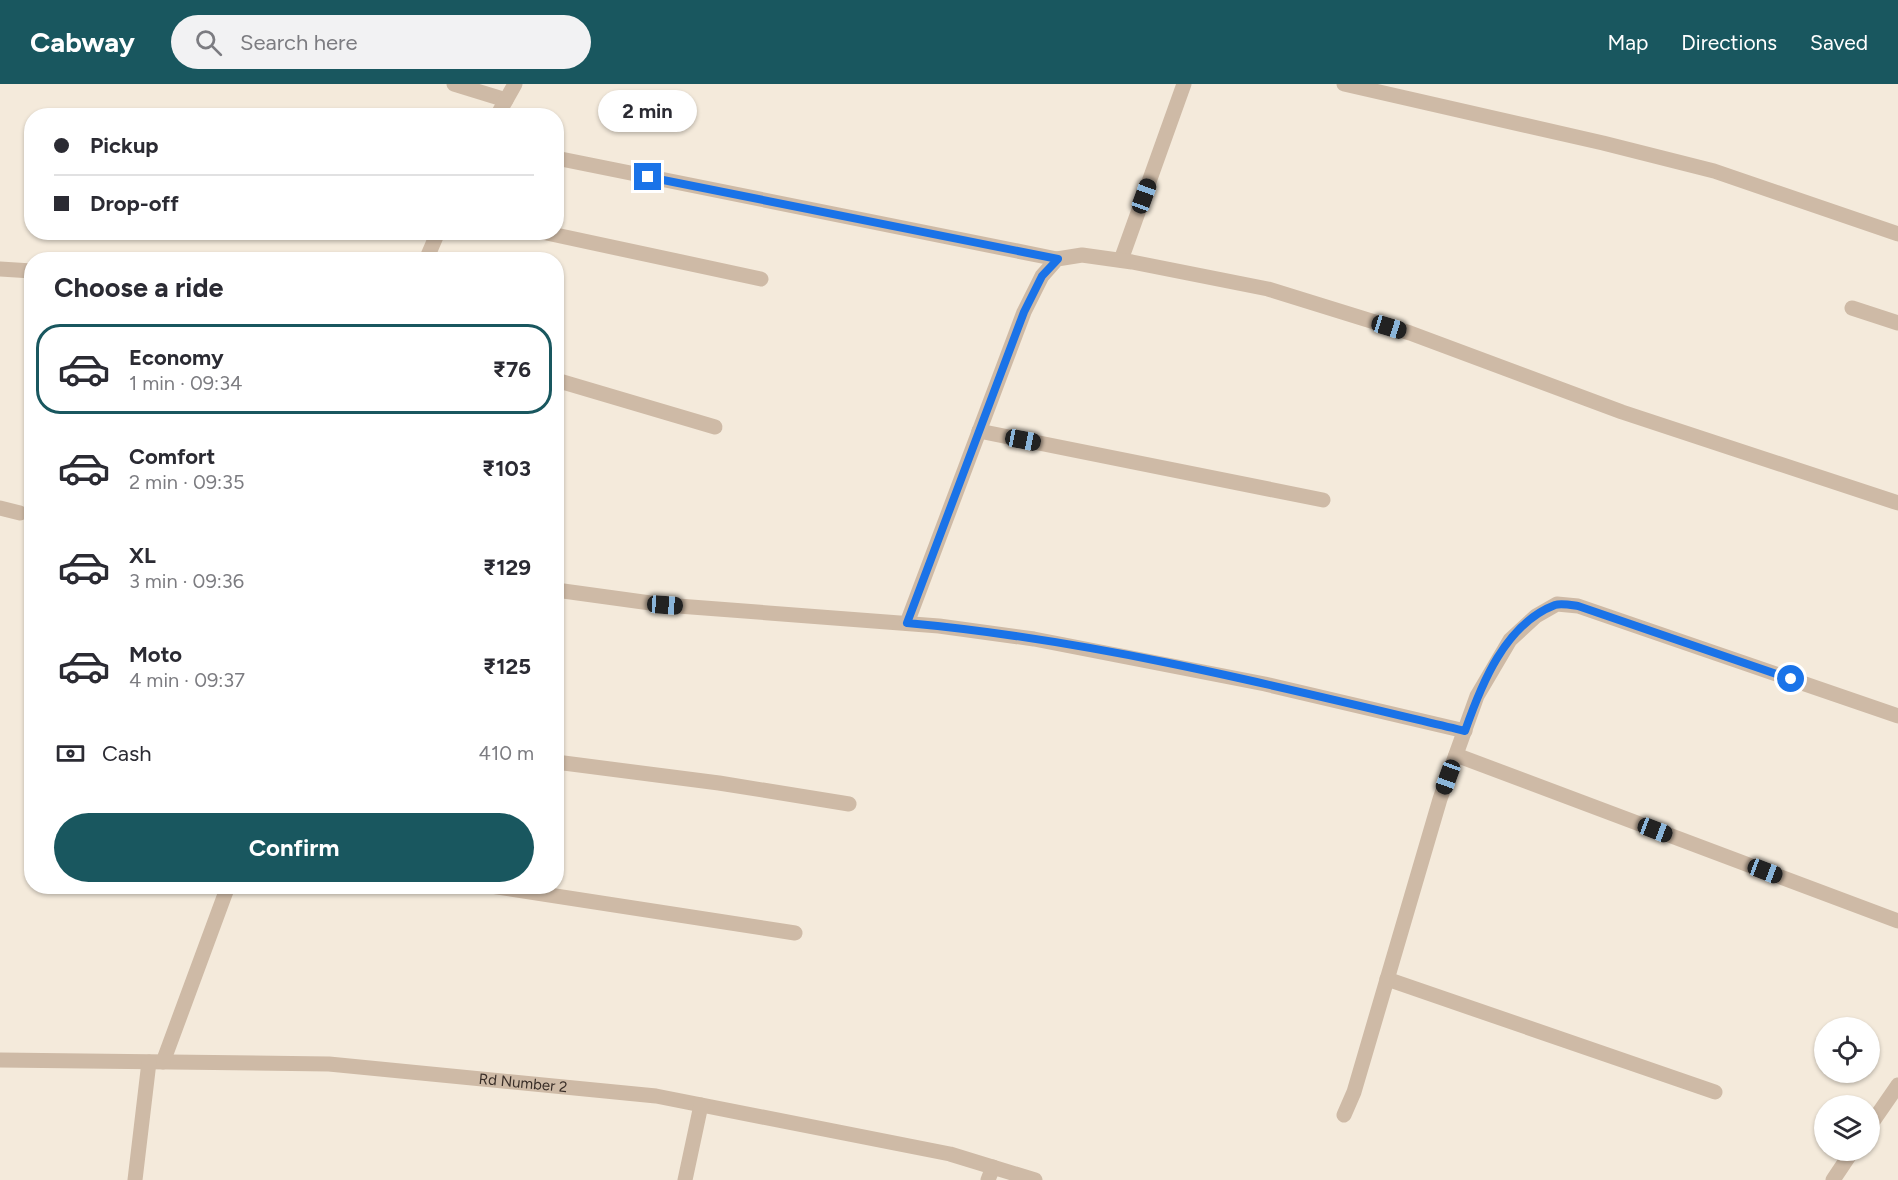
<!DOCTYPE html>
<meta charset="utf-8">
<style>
:root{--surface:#fff;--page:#f2f2f3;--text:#2b2b33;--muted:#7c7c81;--line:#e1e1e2;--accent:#19575f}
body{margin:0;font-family:Figtree,sans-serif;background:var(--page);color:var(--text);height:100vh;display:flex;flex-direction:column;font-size:22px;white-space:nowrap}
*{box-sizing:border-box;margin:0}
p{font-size:20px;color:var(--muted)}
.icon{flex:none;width:33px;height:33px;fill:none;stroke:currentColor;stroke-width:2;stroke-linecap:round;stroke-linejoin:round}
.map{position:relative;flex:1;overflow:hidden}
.panel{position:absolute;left:24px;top:168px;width:540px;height:642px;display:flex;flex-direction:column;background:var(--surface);border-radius:24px;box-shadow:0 2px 4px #0004}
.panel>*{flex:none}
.hud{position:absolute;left:24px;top:24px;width:540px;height:132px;border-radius:24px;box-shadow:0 2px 4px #0004;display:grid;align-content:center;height:132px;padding:0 30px;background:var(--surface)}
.fabs{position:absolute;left:1814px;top:933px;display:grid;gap:12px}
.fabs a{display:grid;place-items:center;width:66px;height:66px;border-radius:50%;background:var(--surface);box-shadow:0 2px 4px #0004;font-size:30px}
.end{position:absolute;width:27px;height:27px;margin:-14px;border:8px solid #1a73e8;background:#fff;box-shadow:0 0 0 3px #fff}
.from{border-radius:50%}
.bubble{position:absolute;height:42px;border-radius:21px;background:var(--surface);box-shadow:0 2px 4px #0004;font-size:20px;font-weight:700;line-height:42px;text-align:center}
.car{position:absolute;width:18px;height:36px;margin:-18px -9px;border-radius:8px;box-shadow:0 0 4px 2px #0007;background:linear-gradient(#222 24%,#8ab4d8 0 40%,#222 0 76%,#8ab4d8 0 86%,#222 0)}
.hud b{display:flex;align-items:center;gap:21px;height:57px;font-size:22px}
.hud b+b{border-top:2px solid var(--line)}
.hud i{width:15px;height:15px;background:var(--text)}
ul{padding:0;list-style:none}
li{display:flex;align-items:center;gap:18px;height:90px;margin:0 12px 9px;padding:0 18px;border:3px solid transparent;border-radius:24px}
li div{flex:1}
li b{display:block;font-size:22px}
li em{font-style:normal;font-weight:700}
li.selected{border-color:var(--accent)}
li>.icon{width:54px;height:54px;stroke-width:1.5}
h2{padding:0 30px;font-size:27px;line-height:72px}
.pay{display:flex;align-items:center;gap:15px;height:66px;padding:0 30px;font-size:22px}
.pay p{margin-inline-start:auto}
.button{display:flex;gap:12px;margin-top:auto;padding:12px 30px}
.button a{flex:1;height:69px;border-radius:36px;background:var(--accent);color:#fff;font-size:24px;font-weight:700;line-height:69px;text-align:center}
header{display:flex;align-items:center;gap:36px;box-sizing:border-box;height:84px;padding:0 30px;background:var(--accent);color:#fff}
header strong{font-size:28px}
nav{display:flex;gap:33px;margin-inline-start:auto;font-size:21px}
.search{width:420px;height:54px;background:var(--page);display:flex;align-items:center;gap:15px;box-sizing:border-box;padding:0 21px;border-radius:33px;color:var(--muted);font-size:22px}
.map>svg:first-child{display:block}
</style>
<header>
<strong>Cabway</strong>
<div class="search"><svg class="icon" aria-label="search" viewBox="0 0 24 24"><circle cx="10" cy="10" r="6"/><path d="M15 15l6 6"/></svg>Search here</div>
<nav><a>Map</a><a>Directions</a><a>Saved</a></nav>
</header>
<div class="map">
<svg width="1898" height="1096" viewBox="0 0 1898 1096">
<rect width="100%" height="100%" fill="#f4eadb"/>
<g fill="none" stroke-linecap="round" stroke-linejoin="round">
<polyline stroke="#cebaa6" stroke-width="15" points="988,1096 993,1083"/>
<g stroke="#cebaa6" stroke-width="15">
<polyline points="454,0 506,16"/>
<polyline points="1344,0 1603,59 1714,87 1898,150"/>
<polyline points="497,32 515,0"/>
<polyline points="556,74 1057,175"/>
<polyline points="542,148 761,195"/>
<polyline points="426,176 438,148"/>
<polyline points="1121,176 1184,0"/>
<polyline points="0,185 32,187"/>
<polyline points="1852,224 1898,239"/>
<polyline points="556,296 715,343"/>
<polyline points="979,347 1323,416"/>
<polyline points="0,424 20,429"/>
<polyline points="556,506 665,521 939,542 1034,555 1265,600 1465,647"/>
<polyline points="907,539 1024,228 1042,192 1057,175 1082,171 1132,178 1268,205 1410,249 1622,328 1898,419"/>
<polyline points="1456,671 1898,837"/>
<polyline points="556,678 719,699 849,720"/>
<polyline points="491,802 795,849"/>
<polyline points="1387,895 1715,1008"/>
<path id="s1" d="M0,976L329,980L656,1012L950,1070L1035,1096"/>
<polyline points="163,978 228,802"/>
<polyline points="1344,1031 1354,1008 1440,715 1477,612 1510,556 1536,532 1557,520 1578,522 1898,632"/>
<polyline points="1869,1043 1898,1001"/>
<polyline points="135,1096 149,978"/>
<polyline points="685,1096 701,1021"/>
<polyline points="1833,1096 1853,1066"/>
</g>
</g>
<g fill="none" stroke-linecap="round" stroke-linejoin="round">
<path stroke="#1a73e8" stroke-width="8" d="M648,93L1058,175L1042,192L1024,228L907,539C1095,556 1281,603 1465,647C1481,601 1505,540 1555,521C1561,519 1571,521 1578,522L1791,595"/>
</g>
<g text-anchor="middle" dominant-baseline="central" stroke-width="6" stroke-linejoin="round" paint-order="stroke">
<g font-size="15" fill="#392e28" stroke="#fbf4e8">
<text stroke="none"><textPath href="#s1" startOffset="524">Rd Number 2</textPath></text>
</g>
</g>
</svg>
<div class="fabs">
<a><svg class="icon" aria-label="locate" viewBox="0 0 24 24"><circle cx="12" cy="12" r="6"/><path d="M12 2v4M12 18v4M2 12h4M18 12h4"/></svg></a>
<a><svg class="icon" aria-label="layers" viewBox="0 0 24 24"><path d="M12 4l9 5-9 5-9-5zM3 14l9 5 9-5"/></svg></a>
</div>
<i class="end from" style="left:1791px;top:595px"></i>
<i class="end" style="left:648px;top:93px"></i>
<div class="bubble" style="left:598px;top:6px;width:99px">2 min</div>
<i class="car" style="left:1144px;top:112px;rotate:20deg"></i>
<i class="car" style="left:1389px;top:243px;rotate:107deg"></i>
<i class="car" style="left:1023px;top:356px;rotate:101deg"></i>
<i class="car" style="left:665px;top:521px;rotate:94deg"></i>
<i class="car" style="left:1448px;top:693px;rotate:200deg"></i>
<i class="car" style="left:1655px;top:746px;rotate:111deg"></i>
<i class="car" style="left:1765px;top:787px;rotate:111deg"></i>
<div class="hud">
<b><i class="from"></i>Pickup</b>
<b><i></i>Drop-off</b>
</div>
<section class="panel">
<h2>Choose a ride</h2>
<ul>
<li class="selected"><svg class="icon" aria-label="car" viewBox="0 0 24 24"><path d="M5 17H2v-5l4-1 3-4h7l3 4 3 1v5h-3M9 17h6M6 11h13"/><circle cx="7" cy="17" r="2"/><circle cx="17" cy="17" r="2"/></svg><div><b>Economy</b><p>1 min · 09:34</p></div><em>₹76</em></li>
<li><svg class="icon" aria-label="car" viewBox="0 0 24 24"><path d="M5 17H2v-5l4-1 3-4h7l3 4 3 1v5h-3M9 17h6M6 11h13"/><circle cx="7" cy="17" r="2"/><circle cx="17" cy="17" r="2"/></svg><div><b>Comfort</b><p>2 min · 09:35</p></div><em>₹103</em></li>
<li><svg class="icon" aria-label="car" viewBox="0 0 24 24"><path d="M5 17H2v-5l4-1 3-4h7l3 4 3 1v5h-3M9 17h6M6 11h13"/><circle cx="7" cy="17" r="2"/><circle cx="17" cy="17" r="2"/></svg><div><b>XL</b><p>3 min · 09:36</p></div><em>₹129</em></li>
<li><svg class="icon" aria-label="car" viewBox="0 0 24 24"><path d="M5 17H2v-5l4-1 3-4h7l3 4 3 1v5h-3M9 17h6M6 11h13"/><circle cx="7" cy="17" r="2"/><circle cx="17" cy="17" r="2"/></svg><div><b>Moto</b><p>4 min · 09:37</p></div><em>₹125</em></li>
</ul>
<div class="pay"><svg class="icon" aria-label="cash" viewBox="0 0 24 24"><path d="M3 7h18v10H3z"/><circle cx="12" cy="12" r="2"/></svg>Cash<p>410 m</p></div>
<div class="button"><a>Confirm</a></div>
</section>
</div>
